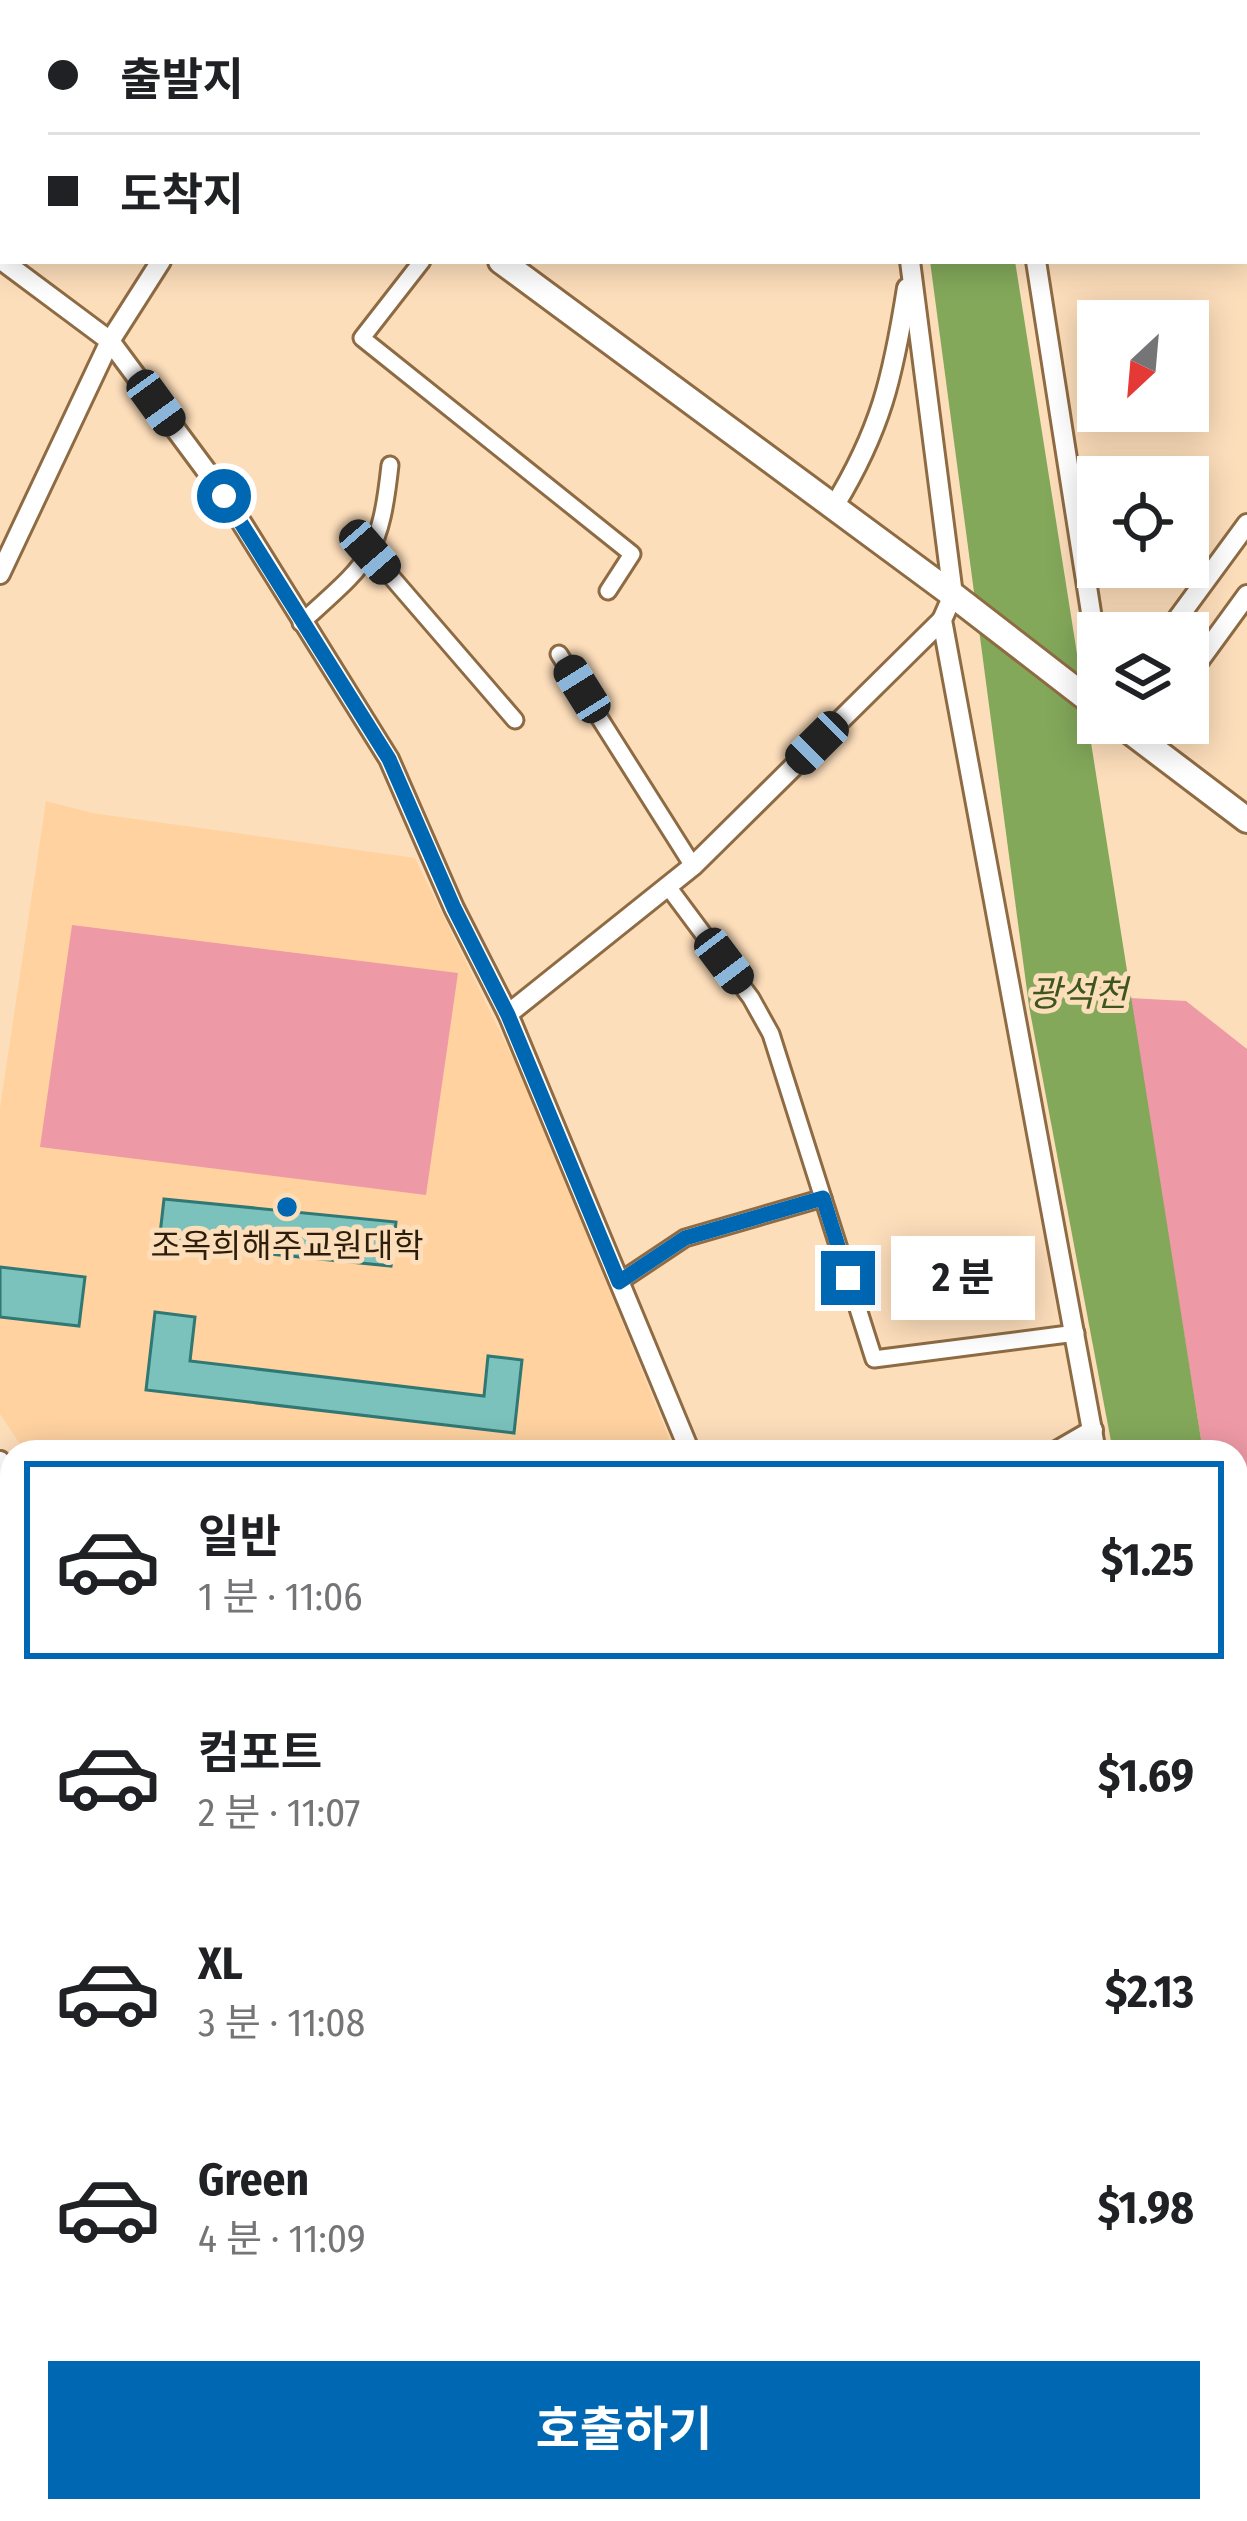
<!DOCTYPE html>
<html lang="ko">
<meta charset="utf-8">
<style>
:root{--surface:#fff;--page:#f6f6f6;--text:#202124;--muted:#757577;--line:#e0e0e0;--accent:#0067b3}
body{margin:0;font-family:"Fira Sans Condensed","Noto Sans KR",sans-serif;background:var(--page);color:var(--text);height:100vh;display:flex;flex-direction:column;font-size:45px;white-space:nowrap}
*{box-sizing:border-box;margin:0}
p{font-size:39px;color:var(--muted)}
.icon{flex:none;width:66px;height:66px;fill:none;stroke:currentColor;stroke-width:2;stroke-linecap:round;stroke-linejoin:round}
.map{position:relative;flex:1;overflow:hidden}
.details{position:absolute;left:0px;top:1440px;width:1248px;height:1083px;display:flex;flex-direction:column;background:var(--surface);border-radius:36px 36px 0 0;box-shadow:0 6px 30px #0003}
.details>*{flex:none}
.hud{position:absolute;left:0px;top:0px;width:1248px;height:264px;box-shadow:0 6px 30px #0003;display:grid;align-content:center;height:264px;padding:0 48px;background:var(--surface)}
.needle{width:78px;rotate:206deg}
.fabs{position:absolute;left:1077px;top:300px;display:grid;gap:24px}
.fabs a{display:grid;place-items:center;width:132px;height:132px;border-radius:0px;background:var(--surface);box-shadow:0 6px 30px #0003;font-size:60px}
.end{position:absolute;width:54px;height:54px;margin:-27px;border:15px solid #0067b3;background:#fff;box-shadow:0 0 0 6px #fff}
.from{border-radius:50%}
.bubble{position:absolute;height:84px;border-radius:0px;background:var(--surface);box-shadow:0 6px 30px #0003;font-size:39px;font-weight:700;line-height:84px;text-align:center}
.car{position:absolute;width:36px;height:72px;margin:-36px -18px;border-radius:15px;box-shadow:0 0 9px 3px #0007;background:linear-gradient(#222 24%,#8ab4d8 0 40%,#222 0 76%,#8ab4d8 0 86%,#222 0)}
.hud b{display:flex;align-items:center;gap:42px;height:114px;font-size:45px}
.hud b+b{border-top:3px solid var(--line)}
.hud i{width:30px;height:30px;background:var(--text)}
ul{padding:21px 0 0;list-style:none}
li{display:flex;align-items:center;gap:36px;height:198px;margin:0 24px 18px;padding:0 24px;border:6px solid transparent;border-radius:0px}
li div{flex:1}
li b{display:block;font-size:45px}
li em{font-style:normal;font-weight:700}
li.on{border-color:var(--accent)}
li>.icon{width:108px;height:108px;stroke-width:1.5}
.action{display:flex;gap:24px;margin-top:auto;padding:24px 48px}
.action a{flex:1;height:138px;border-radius:0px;background:var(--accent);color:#fff;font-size:48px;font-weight:700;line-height:138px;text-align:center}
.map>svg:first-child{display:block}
</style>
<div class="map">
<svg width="1247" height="2521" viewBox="0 0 1247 2521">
<rect width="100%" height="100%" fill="#fddebb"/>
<polygon fill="#ffd2a0" points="46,801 92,813 415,858 530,1093 672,1446 666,1452 139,1452 138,1448 72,1442 71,1452 25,1452 0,1414 0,1108"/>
<g fill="#ee99a6">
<polygon points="72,925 458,973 426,1195 40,1147"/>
<polygon points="1130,998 1186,1001 1247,1049 1247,1723 1236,1655 1236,1452 1203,1452"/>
</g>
<g fill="#83a85a">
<polygon points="930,261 1015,261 1203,1452 1113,1452 1029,1006"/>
<polygon points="1236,1655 1247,1723 1247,2038 1236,2008"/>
</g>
<g fill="#7bc1bc" stroke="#307874" stroke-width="3">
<polygon points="164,1199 396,1222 391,1266 159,1243"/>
<polygon points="0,1267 85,1277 79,1326 0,1317"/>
<polygon points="155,1312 195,1317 190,1361 484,1396 488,1356 522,1360 514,1433 146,1390"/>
</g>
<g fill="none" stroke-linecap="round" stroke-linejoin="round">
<g stroke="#8e6b43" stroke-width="21">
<g id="minor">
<polyline points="422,261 362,338 632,554 608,591"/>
<polyline points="370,552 515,720"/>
<path d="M301,623C368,562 380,558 390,465"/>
<polyline points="559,654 693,866"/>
<polyline points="669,888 751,998 771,1034 874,1359 1076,1333"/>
<polyline points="619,1282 685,1238 823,1198"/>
<polyline points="0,1583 12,1578"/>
<polyline points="0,2030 12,2038"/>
<polyline points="0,2360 12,2377"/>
<polyline points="0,2397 12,2385"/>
<polyline points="67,2521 74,2511"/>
<polyline points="211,2521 211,2511"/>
</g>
</g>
<g stroke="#8e6b43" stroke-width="24">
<g id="tertiary">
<polyline points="692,0 695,3"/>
<polyline points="876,0 876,3"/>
<polyline points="996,0 996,3"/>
<polyline points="0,259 110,341 225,496 389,759 454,908 508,1014 690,1452"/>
<polyline points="910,261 953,595 942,620 1096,1452"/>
<polyline points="1036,261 1098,657"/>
<path d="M833,508C881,430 893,377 907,288"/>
<polyline points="0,574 110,341 161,261"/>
<polyline points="1167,633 1247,524"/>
<polyline points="1188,676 1247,595"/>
<polyline points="508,1014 693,866 942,620"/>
<polyline points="1055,1452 1093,1430"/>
<polyline points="0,1461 12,1477"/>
<polyline points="1236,2070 1247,2096"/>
<polyline points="0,2291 12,2287"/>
<polyline points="1143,2511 1145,2521"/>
<polyline points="318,2521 319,2511"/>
<polyline points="819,2521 833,2511"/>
</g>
</g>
<g stroke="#8e6b43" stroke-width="27">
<g id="secondary">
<polyline points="0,1823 12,1830"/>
<polyline points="593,2511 597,2521"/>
<polyline points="1220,2511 1247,2517"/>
</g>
</g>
<g stroke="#8e6b43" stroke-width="30">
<g id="primary">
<polyline points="145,0 149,3"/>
<polyline points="501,261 953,595 1098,707"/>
<polyline points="1119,723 1247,820"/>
</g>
</g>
<use href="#minor" stroke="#fff" stroke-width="15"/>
<use href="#tertiary" stroke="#fff" stroke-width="18"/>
<use href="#secondary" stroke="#fff" stroke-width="21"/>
<use href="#primary" stroke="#fff" stroke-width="24"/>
</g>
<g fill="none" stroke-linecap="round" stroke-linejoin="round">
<polyline stroke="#0067b3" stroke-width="15" points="224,496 389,759 454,908 508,1015 619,1282 685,1238 823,1198 848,1278"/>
</g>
<circle fill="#0067b3" stroke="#fddebb" stroke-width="4.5" cx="287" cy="1207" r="12"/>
<g text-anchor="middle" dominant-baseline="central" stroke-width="10" stroke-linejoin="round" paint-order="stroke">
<g font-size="33" fill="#2c1e0d" stroke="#fddebb">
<text x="287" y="1246">조옥희해주교원대학</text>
</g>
<g font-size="36" font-style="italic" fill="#3d551f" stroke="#fddebb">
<text x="1078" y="994">광석천</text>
</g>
</g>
</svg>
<div class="fabs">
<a><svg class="needle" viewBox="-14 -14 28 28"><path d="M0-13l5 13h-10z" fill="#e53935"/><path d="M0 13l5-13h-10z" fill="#757577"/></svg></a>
<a><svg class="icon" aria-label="locate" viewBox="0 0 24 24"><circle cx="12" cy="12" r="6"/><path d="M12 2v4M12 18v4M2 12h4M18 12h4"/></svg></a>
<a><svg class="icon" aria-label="layers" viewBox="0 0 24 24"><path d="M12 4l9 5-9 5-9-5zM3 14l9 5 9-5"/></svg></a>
</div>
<i class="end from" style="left:224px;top:496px"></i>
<i class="end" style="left:848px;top:1278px"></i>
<div class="bubble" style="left:891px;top:1236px;width:144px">2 분</div>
<i class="car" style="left:156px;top:403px;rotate:144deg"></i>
<i class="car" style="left:370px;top:552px;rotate:139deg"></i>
<i class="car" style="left:582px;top:689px;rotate:328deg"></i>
<i class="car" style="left:817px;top:743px;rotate:225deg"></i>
<i class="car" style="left:724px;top:961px;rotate:143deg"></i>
<div class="hud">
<b><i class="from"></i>출발지</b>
<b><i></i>도착지</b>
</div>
<section class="details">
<ul>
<li class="on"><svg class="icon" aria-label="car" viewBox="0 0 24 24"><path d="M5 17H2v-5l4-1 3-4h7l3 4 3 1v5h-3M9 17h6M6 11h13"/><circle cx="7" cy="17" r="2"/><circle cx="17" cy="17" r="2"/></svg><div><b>일반</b><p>1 분 · 11:06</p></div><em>$1.25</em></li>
<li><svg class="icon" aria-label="car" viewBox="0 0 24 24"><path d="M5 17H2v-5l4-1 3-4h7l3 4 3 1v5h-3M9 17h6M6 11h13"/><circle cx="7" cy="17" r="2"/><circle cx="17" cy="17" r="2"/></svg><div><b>컴포트</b><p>2 분 · 11:07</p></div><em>$1.69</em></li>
<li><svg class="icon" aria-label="car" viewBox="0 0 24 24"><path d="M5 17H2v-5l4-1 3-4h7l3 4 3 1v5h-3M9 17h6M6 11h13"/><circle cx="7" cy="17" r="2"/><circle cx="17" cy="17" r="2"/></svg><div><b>XL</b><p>3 분 · 11:08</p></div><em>$2.13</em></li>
<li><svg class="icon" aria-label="car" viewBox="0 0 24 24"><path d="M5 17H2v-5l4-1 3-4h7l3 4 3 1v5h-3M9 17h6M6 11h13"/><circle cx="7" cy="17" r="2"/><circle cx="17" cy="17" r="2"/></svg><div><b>Green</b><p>4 분 · 11:09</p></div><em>$1.98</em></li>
</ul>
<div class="action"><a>호출하기</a></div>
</section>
</div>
